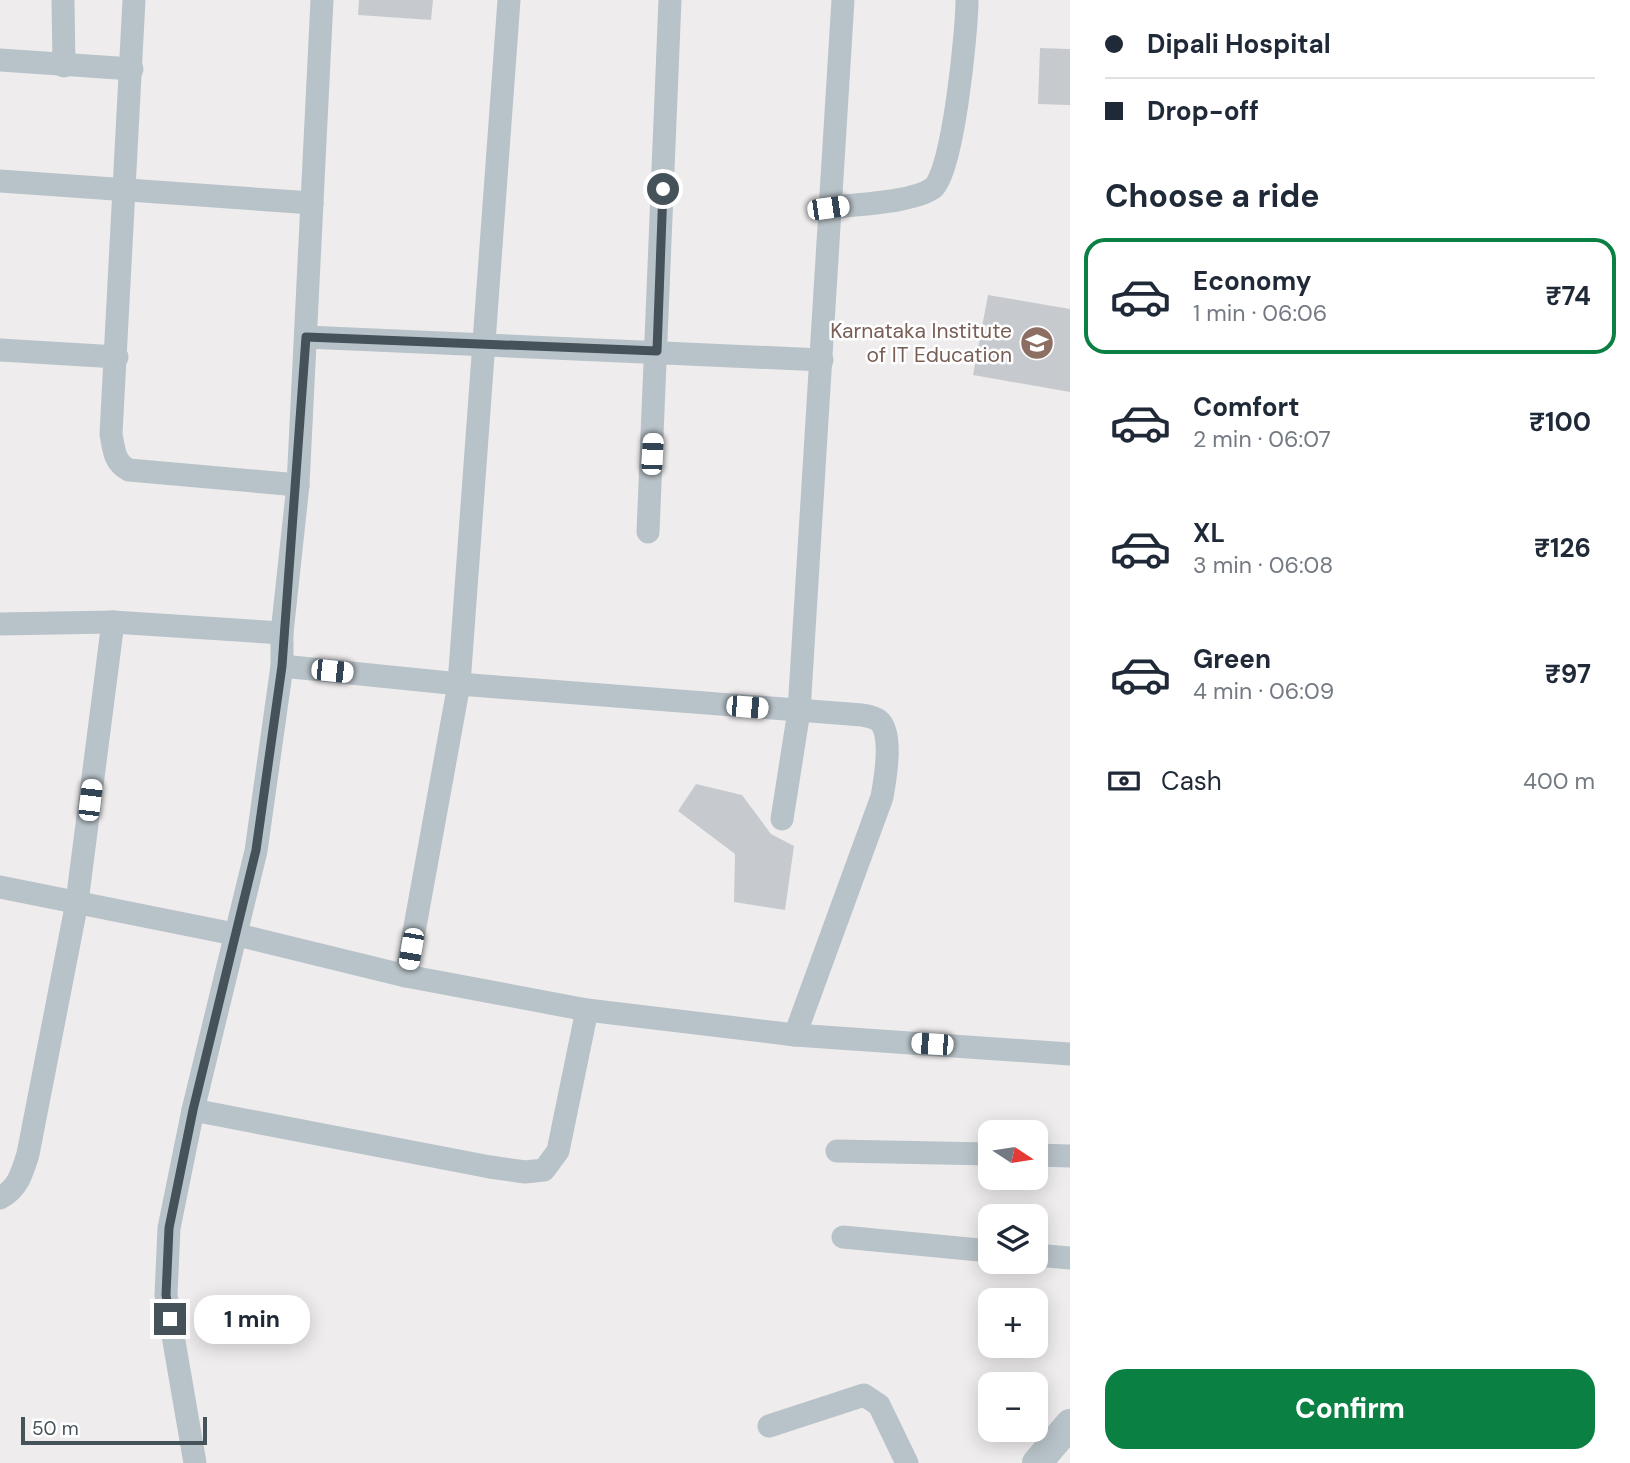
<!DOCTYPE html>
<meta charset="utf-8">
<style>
:root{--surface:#fff;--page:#f6f6f7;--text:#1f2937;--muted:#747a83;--line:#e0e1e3;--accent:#0b8043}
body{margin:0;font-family:"DM Sans",sans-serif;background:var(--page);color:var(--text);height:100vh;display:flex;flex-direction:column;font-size:26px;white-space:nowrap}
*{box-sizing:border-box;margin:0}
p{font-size:23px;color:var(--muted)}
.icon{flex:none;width:38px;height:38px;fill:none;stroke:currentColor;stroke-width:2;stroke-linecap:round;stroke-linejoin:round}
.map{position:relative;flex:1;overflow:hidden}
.details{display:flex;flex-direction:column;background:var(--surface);width:560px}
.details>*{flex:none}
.guide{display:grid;align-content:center;height:154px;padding:0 35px;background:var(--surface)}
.needle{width:46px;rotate:102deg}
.buttons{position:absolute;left:978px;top:1120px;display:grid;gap:14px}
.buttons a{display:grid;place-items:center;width:70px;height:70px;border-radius:14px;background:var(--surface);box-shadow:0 4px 18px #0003;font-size:35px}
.scale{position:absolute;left:21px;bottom:18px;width:186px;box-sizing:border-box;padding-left:7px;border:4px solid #455259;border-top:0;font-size:19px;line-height:24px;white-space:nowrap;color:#455259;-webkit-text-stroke:5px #fff;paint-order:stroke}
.end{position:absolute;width:32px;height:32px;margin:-16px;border:9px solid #455259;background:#fff;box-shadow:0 0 0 4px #fff}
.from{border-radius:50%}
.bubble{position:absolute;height:49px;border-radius:21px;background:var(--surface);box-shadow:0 4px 18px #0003;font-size:23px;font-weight:700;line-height:49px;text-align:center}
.car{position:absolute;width:21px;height:42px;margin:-21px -10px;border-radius:9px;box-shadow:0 0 5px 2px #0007;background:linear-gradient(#fff 24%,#345 0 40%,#fff 0 76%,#345 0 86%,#fff 0)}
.guide b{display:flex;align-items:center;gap:24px;height:66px;font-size:26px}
.guide b+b{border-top:2px solid var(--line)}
.guide i{width:18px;height:18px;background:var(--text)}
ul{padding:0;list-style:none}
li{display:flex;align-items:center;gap:21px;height:116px;margin:0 14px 10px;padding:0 21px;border:4px solid transparent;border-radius:21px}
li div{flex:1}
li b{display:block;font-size:26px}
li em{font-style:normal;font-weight:700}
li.current{border-color:var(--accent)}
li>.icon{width:63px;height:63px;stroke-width:1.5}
h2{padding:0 35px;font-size:32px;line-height:84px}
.pay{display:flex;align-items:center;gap:18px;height:77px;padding:0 35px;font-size:26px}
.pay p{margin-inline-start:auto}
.cta{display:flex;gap:14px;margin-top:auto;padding:14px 35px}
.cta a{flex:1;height:80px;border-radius:21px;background:var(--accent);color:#fff;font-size:28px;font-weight:700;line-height:80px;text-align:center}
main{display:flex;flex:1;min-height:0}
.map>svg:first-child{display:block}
</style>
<main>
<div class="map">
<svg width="1070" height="1463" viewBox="0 0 1070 1463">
<rect width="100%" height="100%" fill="#efeced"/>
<g fill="#c6cacf">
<polygon points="359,0 433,0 431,20 358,15"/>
<polygon points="1040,48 1070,49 1070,105 1038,104"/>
<polygon points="988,295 1070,309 1070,392 973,375"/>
<polygon points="696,784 742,795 771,834 794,846 785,910 734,902 735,854 678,811"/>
</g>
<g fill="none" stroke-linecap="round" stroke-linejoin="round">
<g stroke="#b8c3c9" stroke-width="23">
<polyline points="63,0 64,66"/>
<path d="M134,0L111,434C114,450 114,462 129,470L298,485"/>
<polyline points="0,60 132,69"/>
<polyline points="0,181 312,203"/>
<path d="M828,208C855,204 912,203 933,188C953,173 967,30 967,0"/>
<polyline points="306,337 822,360"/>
<polyline points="0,350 117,357"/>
<polyline points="648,532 670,0"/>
<polyline points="0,624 113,622 282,633"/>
<path d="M282,666L459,684L862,715C867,716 874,717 878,720C894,731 885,780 882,797L795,1035"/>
<polyline points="782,819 799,711 843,0"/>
<polyline points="0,887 234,934 406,976 587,1010 795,1035 1070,1054"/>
<polyline points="406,976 459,684 509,0"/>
<polyline points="193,1110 490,1167 525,1172 544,1170 558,1151 587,1010"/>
<polyline points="837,1151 990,1154"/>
<polyline points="1036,1155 1070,1156"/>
<path d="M0,1198C18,1189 22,1173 28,1154L77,902L113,622"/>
<polyline points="843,1237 990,1251"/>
<polyline points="1036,1255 1070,1258"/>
<polyline points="769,1426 864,1395 879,1405 907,1463"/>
<polyline points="195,1463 166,1295 169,1228 193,1110 256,851 282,666 282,633 298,485 322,0"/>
</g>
<polyline stroke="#b8c3c9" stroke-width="30" points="1037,1463 1070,1424"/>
</g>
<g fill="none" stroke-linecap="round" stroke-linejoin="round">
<polyline stroke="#455259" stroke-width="9" points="170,1319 166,1295 169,1228 193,1110 256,850 282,666 306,337 657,351 663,189"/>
</g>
<defs>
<g id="school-disc" transform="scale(1.75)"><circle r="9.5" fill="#8d6e63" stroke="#fff"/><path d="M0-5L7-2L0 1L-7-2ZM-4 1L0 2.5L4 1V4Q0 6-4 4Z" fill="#fff"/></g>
</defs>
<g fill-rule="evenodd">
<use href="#school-disc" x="1037" y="343"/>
</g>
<g text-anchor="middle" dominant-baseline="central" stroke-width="5" stroke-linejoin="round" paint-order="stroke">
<g font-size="21" fill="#785e54" stroke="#fff" text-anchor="end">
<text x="1012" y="331">Karnataka Institute<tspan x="1012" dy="24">of IT Education</tspan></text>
</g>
</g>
</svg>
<div class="buttons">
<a><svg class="needle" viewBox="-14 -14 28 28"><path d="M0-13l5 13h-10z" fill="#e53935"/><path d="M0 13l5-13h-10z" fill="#747a83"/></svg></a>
<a><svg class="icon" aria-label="layers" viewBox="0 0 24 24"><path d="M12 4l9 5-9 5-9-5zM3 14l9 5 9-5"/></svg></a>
<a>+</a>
<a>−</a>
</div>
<div class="scale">50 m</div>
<i class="end from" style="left:663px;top:189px"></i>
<i class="end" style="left:170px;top:1319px"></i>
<div class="bubble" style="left:194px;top:1295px;width:116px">1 min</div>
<i class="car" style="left:828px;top:208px;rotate:82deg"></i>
<i class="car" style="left:652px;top:454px;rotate:3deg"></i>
<i class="car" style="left:332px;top:671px;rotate:96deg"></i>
<i class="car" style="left:747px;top:707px;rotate:95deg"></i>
<i class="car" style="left:90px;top:800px;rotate:7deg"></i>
<i class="car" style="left:411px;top:949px;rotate:190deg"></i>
<i class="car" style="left:932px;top:1044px;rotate:274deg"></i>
</div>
<section class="details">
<div class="guide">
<b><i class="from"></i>Dipali Hospital</b>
<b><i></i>Drop-off</b>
</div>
<h2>Choose a ride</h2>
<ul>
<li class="current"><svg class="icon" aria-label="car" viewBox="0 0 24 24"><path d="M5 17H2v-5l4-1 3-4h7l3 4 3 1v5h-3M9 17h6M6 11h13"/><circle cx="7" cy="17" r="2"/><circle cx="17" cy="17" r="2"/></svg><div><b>Economy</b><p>1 min · 06:06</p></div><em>₹74</em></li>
<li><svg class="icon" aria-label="car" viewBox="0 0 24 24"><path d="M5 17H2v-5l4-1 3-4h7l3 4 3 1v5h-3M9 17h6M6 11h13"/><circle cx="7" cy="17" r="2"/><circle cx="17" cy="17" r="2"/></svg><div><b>Comfort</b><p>2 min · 06:07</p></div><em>₹100</em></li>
<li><svg class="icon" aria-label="car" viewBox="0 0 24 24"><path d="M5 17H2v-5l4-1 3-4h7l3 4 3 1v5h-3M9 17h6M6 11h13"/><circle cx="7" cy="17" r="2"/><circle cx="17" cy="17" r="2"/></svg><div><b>XL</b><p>3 min · 06:08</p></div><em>₹126</em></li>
<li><svg class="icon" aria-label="car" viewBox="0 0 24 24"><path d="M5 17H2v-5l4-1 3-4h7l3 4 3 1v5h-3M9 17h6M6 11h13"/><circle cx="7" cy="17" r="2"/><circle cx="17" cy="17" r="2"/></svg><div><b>Green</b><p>4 min · 06:09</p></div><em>₹97</em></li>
</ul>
<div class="pay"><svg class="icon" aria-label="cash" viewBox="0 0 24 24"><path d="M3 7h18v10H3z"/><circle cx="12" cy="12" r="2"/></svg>Cash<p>400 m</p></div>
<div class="cta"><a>Confirm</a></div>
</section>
</main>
